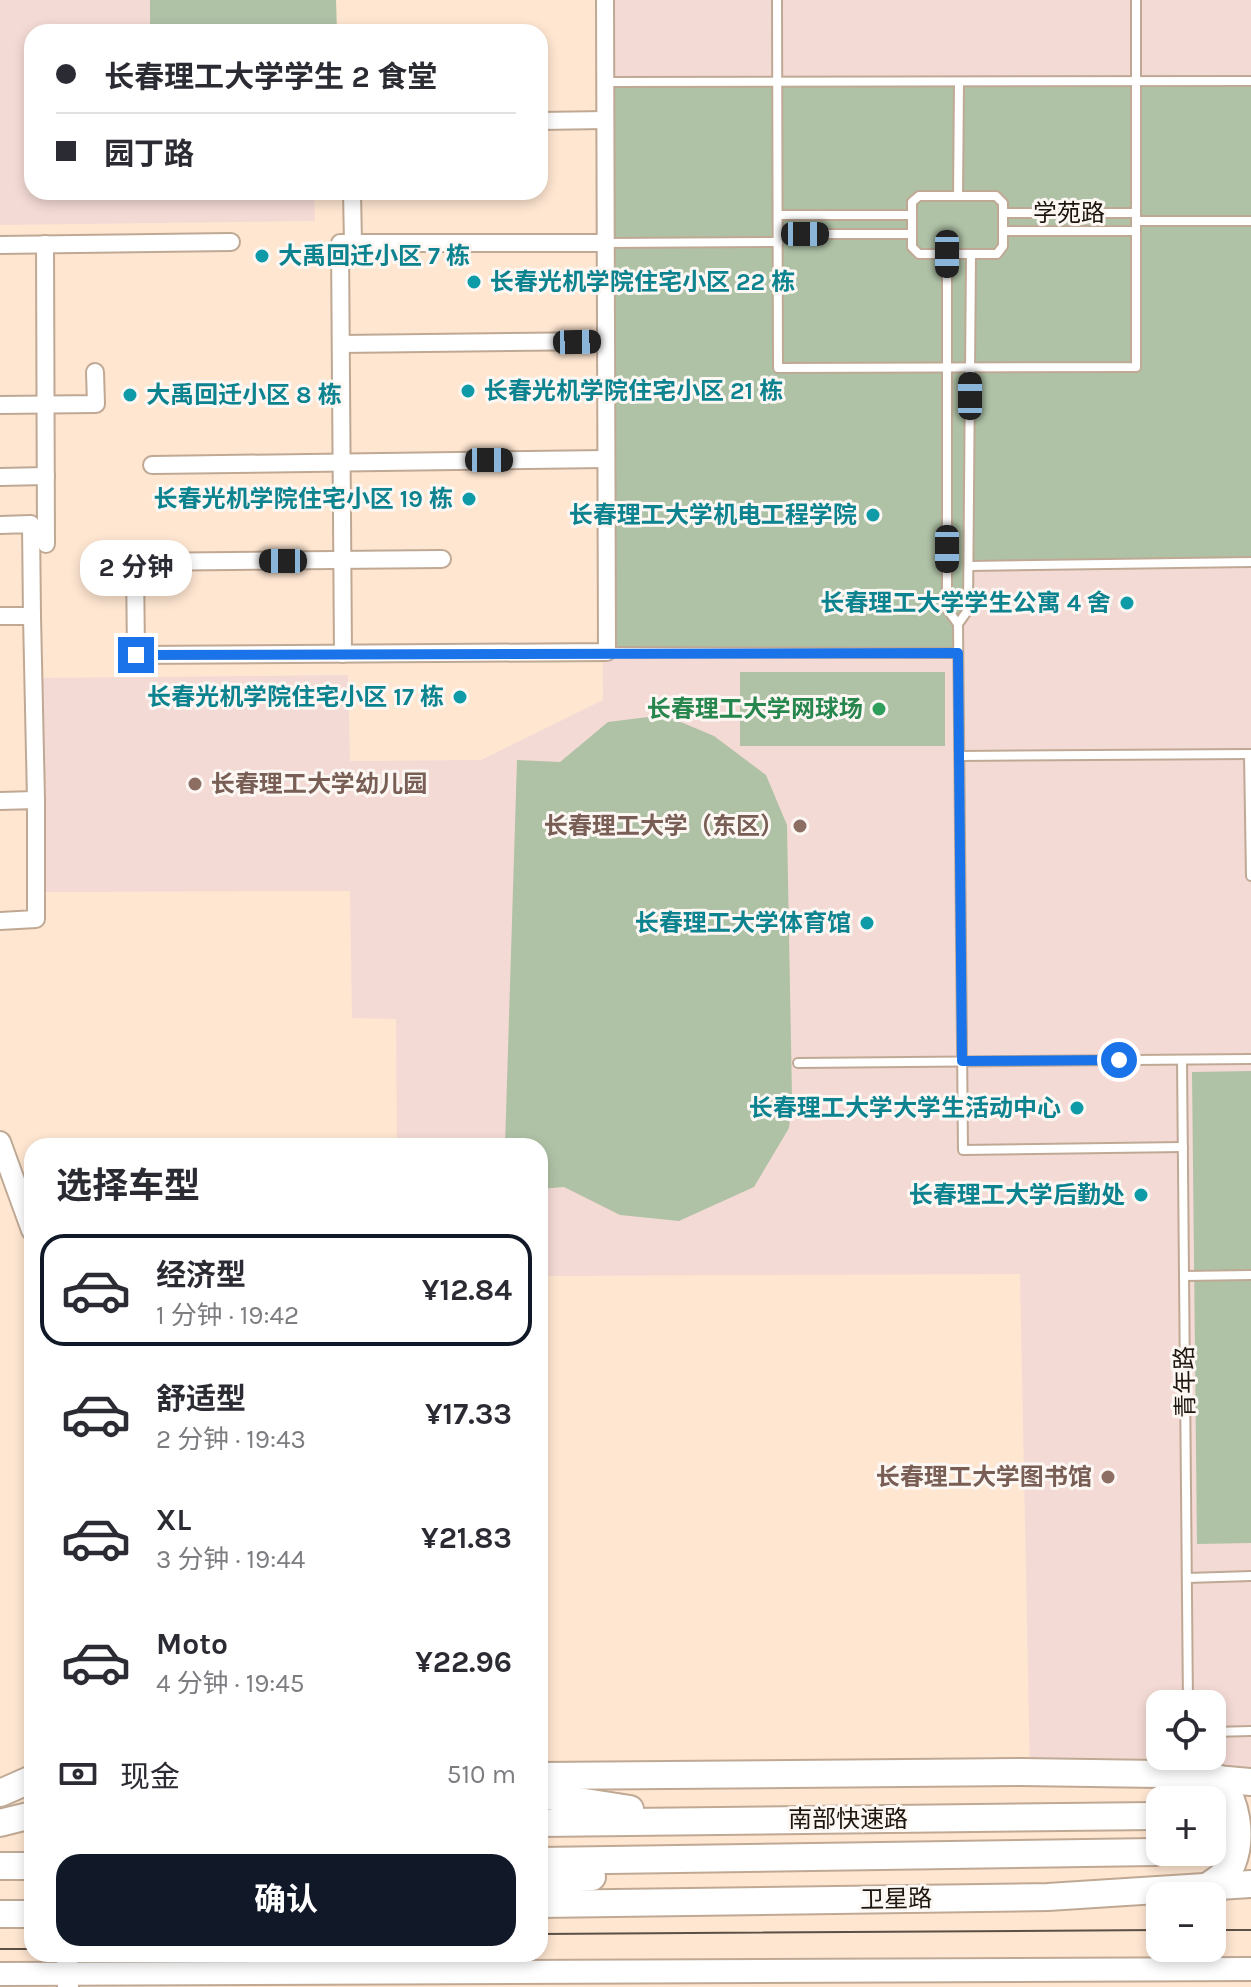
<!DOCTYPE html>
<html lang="zh">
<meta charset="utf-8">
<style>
:root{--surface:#fff;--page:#f2f2f3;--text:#2b2b33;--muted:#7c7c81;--line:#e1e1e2;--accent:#111827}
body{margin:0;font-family:Karla,"Noto Sans SC",sans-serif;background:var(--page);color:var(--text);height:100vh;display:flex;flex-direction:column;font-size:30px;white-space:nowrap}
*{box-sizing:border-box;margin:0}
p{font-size:26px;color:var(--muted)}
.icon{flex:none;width:44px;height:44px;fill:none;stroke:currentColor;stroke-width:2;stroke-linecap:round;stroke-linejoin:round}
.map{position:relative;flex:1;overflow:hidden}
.drawer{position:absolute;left:24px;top:1138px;width:524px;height:824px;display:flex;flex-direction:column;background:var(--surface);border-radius:24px;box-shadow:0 4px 12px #0003}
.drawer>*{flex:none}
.top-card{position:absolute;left:24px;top:24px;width:524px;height:176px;border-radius:24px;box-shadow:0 4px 12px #0003;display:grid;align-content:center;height:176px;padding:0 32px;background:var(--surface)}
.tools{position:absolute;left:1146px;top:1690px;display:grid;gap:16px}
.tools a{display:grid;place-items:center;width:80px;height:80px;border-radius:16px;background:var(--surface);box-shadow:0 4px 12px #0003;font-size:40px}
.end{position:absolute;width:36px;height:36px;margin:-18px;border:10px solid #1a73e8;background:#fff;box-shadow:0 0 0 4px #fff}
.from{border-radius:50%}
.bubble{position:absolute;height:56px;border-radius:24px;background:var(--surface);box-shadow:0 4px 12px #0003;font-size:26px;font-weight:700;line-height:56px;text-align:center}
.car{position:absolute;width:24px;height:48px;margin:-24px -12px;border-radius:10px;box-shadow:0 0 6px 2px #0007;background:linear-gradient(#222 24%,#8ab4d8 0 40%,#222 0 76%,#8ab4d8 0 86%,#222 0)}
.top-card b{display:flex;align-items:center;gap:28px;height:76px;font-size:30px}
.top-card b+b{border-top:2px solid var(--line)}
.top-card i{width:20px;height:20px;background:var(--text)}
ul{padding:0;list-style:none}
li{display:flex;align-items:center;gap:24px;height:112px;margin:0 16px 12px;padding:0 16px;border:4px solid transparent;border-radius:24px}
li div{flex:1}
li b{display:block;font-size:30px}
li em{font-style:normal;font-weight:700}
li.active{border-color:var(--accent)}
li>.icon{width:72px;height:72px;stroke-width:1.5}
h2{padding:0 32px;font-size:36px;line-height:96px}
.pay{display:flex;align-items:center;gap:20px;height:88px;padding:0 32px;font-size:30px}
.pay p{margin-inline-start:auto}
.primary-button{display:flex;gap:16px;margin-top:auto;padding:16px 32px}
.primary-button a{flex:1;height:92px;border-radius:24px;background:var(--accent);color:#fff;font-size:32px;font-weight:700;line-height:92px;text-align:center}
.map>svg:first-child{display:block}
</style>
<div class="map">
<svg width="1251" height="1987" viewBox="0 0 1251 1987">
<rect width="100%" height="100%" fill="#fee6d1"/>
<g fill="#f4dad5" fill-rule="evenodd">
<polygon points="0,0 312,0 312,32 32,32 32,192 314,192 315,221 0,225"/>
<path d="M599,0H1251V1779L1030,1774L1020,1274L540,1276V1146H397L396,1019L352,1018L350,891L42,892L40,678L348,675L350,761L481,760L603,700ZM1160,1704H1212V1756H1160Z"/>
</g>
<g fill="#afc2a6">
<polygon points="150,0 336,0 337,32 150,32"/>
<polygon points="1251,81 1251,562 969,566 968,610 958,624 958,653 607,652 605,82"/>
<rect x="740" y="672" width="205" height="74"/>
<polygon points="664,715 714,736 766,775 787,825 792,1096 789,1128 754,1187 679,1221 620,1215 564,1187 540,1189 540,1146 505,1146 517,760 560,762 608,722"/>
<polygon points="1251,1071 1251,1543 1197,1544 1192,1072"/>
</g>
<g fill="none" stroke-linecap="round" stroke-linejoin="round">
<g stroke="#dcc7b4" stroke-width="26" stroke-dasharray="26 13" stroke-linecap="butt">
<polyline points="1212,1816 1251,1815"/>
<polyline points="1212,1851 1251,1851"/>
</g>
<g stroke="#bfa995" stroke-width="12">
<g id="service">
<polyline points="777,0 778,368 1136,367 1136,0"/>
<polyline points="605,82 1251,81"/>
<polygon points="919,196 996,196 1003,203 1003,246 997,254 919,254 912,247 912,202"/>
<polyline points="958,196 959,82"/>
<polyline points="1003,213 1136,213"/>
<polyline points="778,215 912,215"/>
<polyline points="1136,221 1251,221"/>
<polyline points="1003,231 1136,231"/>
<polyline points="778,234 912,234"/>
<polyline points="606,243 778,242"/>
<polyline points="947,254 947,609 958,624 968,610 971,254"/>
<polyline points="969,566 1251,562"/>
<polyline points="958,624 963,1150 1183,1147"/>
<polyline points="607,652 958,653"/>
<polyline points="1249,754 1251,876"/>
<polyline points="960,756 1251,754"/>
<polyline points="1182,1060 1188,1704"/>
<polyline points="798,1063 1251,1059"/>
<polyline points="1184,1276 1251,1275"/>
<polyline points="1187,1578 1251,1576"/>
<polyline points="1212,1732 1251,1731"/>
</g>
</g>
<g stroke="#bfa995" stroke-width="20">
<g id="minor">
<polyline points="540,121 605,120"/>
<polyline points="352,192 353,243"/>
<polyline points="45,244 46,544"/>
<polyline points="0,245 231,242"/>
<polyline points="341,344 606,341"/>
<polyline points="0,405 96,404 95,372"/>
<polyline points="152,465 606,459"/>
<polyline points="0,477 46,476"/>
<polyline points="0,525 31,524 32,616 0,616"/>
<polyline points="442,559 135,562 136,655 607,652 605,0"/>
<polyline points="32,616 36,800"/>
<polyline points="343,654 340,243 606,243"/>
<polyline points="0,801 36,800 36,919 0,921"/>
</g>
</g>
<g stroke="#bfa995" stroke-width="24">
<g id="tertiary">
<polyline points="0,1142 32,1230"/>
<polyline points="67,1954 68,1987"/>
</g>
</g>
<g stroke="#bfa995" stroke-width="26">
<polyline id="secondary" points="0,1974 1251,1969"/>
</g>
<g stroke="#bfa995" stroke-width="30">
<g id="primary">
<polyline points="540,1776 1021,1772 1160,1774 1251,1782"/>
<polyline points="0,1793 32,1779"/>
<path d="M1208,1886C1217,1880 1227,1874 1232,1864C1243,1837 1237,1798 1217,1778"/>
<polyline points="540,1904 1048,1897 1251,1884"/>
<polyline points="0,1914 32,1914"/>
</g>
</g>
<g stroke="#bfa995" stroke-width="30">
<g id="trunk">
<polyline points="540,1795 630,1809"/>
<polyline points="0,1823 32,1815"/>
<polyline points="540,1823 1155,1816"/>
<polyline points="540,1861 1155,1852"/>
<polyline points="0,1866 32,1866"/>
<polyline points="540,1881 592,1877"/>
</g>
</g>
<use href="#service" stroke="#fff" stroke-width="8"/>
<use href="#minor" stroke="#fff" stroke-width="16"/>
<use href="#tertiary" stroke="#fff" stroke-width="20"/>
<use href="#secondary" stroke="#fff" stroke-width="22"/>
<use href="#primary" stroke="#fff" stroke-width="26"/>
<use href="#trunk" stroke="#fff" stroke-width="26"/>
<g stroke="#5c4f44" stroke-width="2">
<polyline points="1212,1930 1251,1930"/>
<polyline points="540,1934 1160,1930"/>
<polyline points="0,1949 32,1949"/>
</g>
</g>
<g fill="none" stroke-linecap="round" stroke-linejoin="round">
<polyline stroke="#1a73e8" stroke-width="10" points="136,655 958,653 962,1061 1119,1060"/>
</g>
<g fill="#0f9aa8" stroke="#fcf7f3" stroke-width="3">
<circle cx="262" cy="256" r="8"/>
<circle cx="474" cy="282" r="8"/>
<circle cx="468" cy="391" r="8"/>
<circle cx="130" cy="395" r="8"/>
<circle cx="469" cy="499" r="8"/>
<circle cx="873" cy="515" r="8"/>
<circle cx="1127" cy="603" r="8"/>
<circle cx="460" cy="697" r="8"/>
<circle cx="867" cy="923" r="8"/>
<circle cx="1077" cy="1108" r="8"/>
<circle cx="1141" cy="1195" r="8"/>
</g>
<circle fill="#2e9e5b" stroke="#fcf7f3" stroke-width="3" cx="879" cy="709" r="8"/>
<g fill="#8d6e63" stroke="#fcf7f3" stroke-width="3">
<circle cx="195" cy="784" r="8"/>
<circle cx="800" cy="826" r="8"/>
<circle cx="1108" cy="1477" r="8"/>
</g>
<g text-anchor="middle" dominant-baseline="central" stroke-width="6" stroke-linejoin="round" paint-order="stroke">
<g font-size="24" fill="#1e150e" stroke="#fcf7f3">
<text x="1069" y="213">学苑路</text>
<text transform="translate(1185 1382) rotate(-91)">青年路</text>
<text x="848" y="1819">南部快速路</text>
<text transform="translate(896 1899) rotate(-1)">卫星路</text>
</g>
<g font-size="24" font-weight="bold" fill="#0d838f" stroke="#fcf7f3" text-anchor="end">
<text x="278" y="256" text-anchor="start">大禹回迁小区 7 栋</text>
<text x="490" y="282" text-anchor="start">长春光机学院住宅小区 22 栋</text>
<text x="484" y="391" text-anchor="start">长春光机学院住宅小区 21 栋</text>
<text x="146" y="395" text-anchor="start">大禹回迁小区 8 栋</text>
<text x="453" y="499">长春光机学院住宅小区 19 栋</text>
<text x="857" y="515">长春理工大学机电工程学院</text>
<text x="1111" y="603">长春理工大学学生公寓 4 舍</text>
<text x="444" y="697">长春光机学院住宅小区 17 栋</text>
<text x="851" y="923">长春理工大学体育馆</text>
<text x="1061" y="1108">长春理工大学大学生活动中心</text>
<text x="1125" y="1195">长春理工大学后勤处</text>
</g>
<g font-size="24" font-weight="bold" fill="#27864d" stroke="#fcf7f3" text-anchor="end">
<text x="863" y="709">长春理工大学网球场</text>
</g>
<g font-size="24" font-weight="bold" fill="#785e54" stroke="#fcf7f3" text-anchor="end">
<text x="211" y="784" text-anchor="start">长春理工大学幼儿园</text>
<text x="784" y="826">长春理工大学（东区）</text>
<text x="1092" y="1477">长春理工大学图书馆</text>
</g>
</g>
</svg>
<div class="tools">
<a><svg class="icon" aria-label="locate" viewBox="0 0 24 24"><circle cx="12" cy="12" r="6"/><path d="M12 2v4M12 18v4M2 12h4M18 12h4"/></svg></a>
<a>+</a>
<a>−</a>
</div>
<i class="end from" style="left:1119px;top:1060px"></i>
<i class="end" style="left:136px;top:655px"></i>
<div class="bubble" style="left:80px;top:540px;width:112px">2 分钟</div>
<i class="car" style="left:805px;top:234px;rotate:90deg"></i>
<i class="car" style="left:947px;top:254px;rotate:180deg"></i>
<i class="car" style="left:577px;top:342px;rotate:89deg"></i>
<i class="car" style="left:970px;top:396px;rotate:0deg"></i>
<i class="car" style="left:489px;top:460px;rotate:90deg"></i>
<i class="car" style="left:947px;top:549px;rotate:180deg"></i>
<i class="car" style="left:283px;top:561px;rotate:270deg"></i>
<div class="top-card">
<b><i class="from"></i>长春理工大学学生 2 食堂</b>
<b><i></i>园丁路</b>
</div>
<section class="drawer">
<h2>选择车型</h2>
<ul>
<li class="active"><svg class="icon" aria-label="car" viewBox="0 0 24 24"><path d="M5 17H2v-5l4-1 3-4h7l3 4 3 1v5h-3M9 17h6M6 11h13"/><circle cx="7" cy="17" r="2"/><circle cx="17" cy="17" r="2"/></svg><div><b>经济型</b><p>1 分钟 · 19:42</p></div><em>¥12.84</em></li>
<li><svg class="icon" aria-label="car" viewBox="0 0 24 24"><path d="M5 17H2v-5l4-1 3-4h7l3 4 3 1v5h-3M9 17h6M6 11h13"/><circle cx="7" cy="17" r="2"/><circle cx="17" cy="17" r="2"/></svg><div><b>舒适型</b><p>2 分钟 · 19:43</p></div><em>¥17.33</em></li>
<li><svg class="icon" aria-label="car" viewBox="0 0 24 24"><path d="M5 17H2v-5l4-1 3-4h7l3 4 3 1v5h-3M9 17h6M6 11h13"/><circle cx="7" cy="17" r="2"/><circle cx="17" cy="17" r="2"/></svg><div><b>XL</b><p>3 分钟 · 19:44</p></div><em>¥21.83</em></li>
<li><svg class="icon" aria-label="car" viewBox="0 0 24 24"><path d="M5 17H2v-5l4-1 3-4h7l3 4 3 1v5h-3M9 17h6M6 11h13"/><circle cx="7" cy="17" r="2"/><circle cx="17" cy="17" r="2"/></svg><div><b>Moto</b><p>4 分钟 · 19:45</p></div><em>¥22.96</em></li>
</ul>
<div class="pay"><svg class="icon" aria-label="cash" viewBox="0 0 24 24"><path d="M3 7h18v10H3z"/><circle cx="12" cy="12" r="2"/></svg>现金<p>510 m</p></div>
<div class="primary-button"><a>确认</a></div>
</section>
</div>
